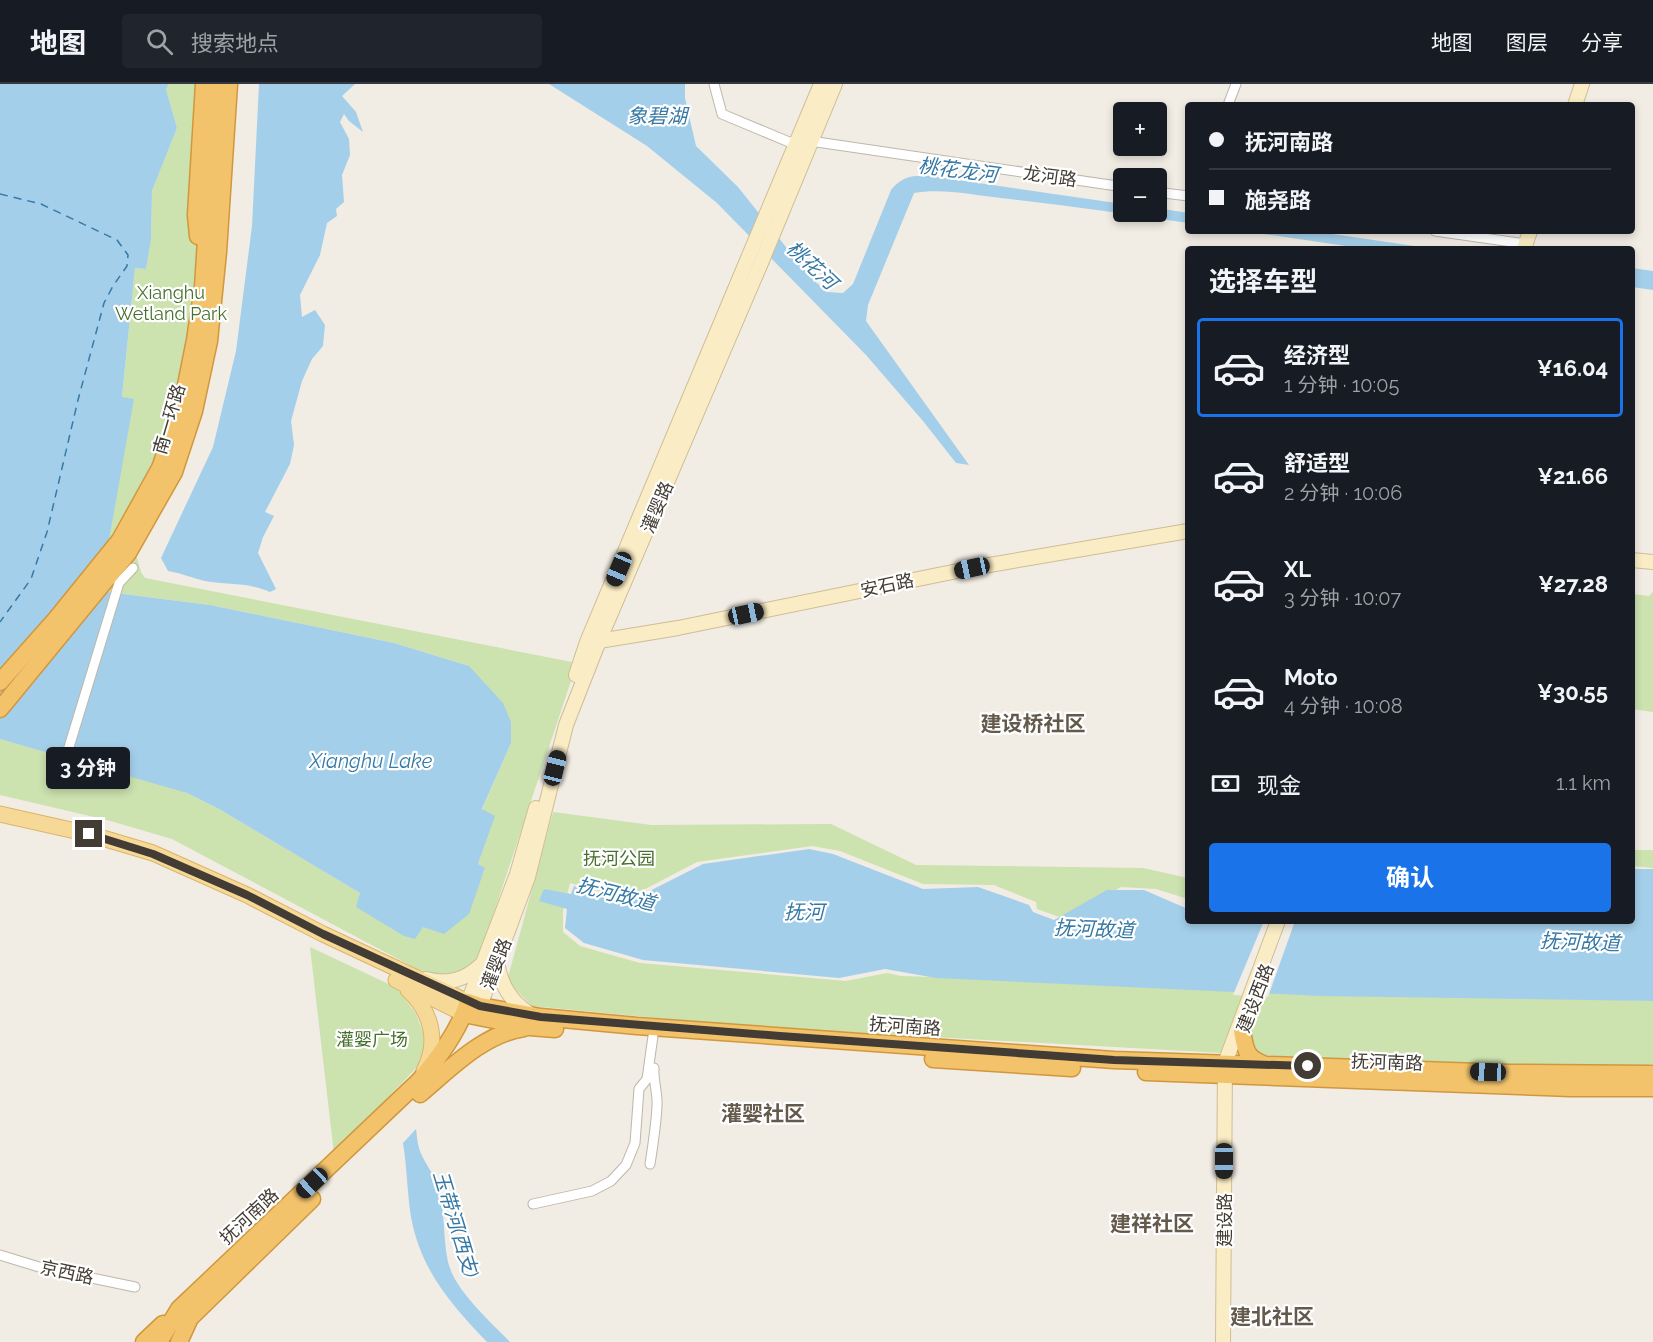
<!DOCTYPE html>
<html lang="zh">
<meta charset="utf-8">
<style>
:root{--surface:#171b24;--page:#20242c;--text:#f1f3f6;--muted:#9ea1a6;--line:#363941;--accent:#1a73e8}
body{margin:0;font-family:Raleway,"Noto Sans SC",sans-serif;background:var(--page);color:var(--text);height:100vh;display:flex;flex-direction:column;font-size:22px;white-space:nowrap}
*{box-sizing:border-box;margin:0}
p{font-size:20px;color:var(--muted)}
.icon{flex:none;width:33px;height:33px;fill:none;stroke:currentColor;stroke-width:2;stroke-linecap:round;stroke-linejoin:round}
.map{position:relative;flex:1;overflow:hidden}
.panel{position:absolute;left:1185px;top:162px;width:450px;height:678px;display:flex;flex-direction:column;background:var(--surface);border-radius:6px;box-shadow:0 3px 9px #0003}
.panel>*{flex:none}
.top-card{position:absolute;left:1185px;top:18px;width:450px;height:132px;border-radius:6px;box-shadow:0 3px 9px #0003;display:grid;align-content:center;height:132px;padding:0 24px;background:var(--surface)}
.fabs{position:absolute;left:1113px;top:18px;display:grid;gap:12px}
.fabs a{display:grid;place-items:center;width:54px;height:54px;border-radius:6px;background:var(--surface);box-shadow:0 3px 9px #0003;font-size:30px}
.end{position:absolute;width:27px;height:27px;margin:-14px;border:8px solid #423c34;background:#fff;box-shadow:0 0 0 3px #fff}
.from{border-radius:50%}
.bubble{position:absolute;height:42px;border-radius:6px;background:var(--surface);box-shadow:0 3px 9px #0003;font-size:20px;font-weight:700;line-height:42px;text-align:center}
.car{position:absolute;width:18px;height:36px;margin:-18px -9px;border-radius:8px;box-shadow:0 0 4px 2px #0007;background:linear-gradient(#222 24%,#8ab4d8 0 40%,#222 0 76%,#8ab4d8 0 86%,#222 0)}
.top-card b{display:flex;align-items:center;gap:21px;height:57px;font-size:22px}
.top-card b+b{border-top:2px solid var(--line)}
.top-card i{width:15px;height:15px;background:var(--text)}
ul{padding:0;list-style:none}
li{display:flex;align-items:center;gap:18px;height:99px;margin:0 12px 9px;padding:0 12px;border:3px solid transparent;border-radius:6px}
li div{flex:1}
li b{display:block;font-size:22px}
li em{font-style:normal;font-weight:700}
li.on{border-color:var(--accent)}
li>.icon{width:54px;height:54px;stroke-width:1.5}
h2{padding:0 24px;font-size:27px;line-height:72px}
.pay{display:flex;align-items:center;gap:15px;height:66px;padding:0 24px;font-size:22px}
.pay p{margin-inline-start:auto}
.button{display:flex;gap:12px;margin-top:auto;padding:12px 24px}
.button a{flex:1;height:69px;border-radius:6px;background:var(--accent);color:#fff;font-size:24px;font-weight:700;line-height:69px;text-align:center}
header{display:flex;align-items:center;gap:36px;box-sizing:border-box;height:84px;padding:0 30px;background:var(--surface);border-bottom:2px solid var(--line)}
header strong{font-size:28px}
nav{display:flex;gap:33px;margin-inline-start:auto;font-size:21px}
.search{width:420px;height:54px;background:var(--page);display:flex;align-items:center;gap:15px;box-sizing:border-box;padding:0 21px;border-radius:6px;color:var(--muted);font-size:22px}
.map>svg:first-child{display:block}
</style>
<header>
<strong>地图</strong>
<div class="search"><svg class="icon" aria-label="search" viewBox="0 0 24 24"><circle cx="10" cy="10" r="6"/><path d="M15 15l6 6"/></svg>搜索地点</div>
<nav><a>地图</a><a>图层</a><a>分享</a></nav>
</header>
<div class="map">
<svg width="1653" height="1258" viewBox="0 0 1653 1258">
<rect width="100%" height="100%" fill="#f1ece4"/>
<g fill="#cce2af">
<path d="M169,0H225L212,207L131,453L141,488L145,494L577,579L478,876C457,895 443,893 417,885L172,755L107,736L0,711V655L169,703L187,709L219,725L360,809L357,823L423,843L479,800L485,785L478,780L494,732L482,726L511,659L469,582L394,559L210,521L100,507L133,315L122,314L135,184L146,185L151,156L152,107L177,44L166,5Z"/>
<polygon points="1653,508 1653,628 1632,625 1632,510 1649,512"/>
<polygon points="553,728 651,741 831,740 916,781 1143,784 1188,794 1188,815 1156,805 1121,803 1065,835 1037,825 1036,818 994,801 923,800 840,767 812,762 697,778 626,815 570,799 563,827 563,848 580,862 640,879 846,897 887,889 901,892 1653,917 1653,980 1626,983 1350,976 751,943 532,922 507,897"/>
<polygon points="1632,766 1653,766 1653,784 1632,782"/>
<polygon points="310,863 397,904 416,930 423,948 424,962 420,980 334,1070"/>
</g>
<g fill="#a4cfea">
<polygon points="0,0 169,0 166,5 177,44 152,107 151,156 146,185 135,184 122,313 134,315 100,507 210,521 394,559 469,582 503,619 511,638 511,659 482,725 495,732 478,780 485,784 469,830 444,850 423,843 415,855 404,852 356,823 360,809 219,725 187,709 0,655"/>
<path d="M259,0H355L342,12L356,28L363,48L349,37L344,30L340,38L349,55L350,71L342,91L344,118L336,125L337,132L327,139L320,171L300,211L302,233L315,226L325,241L323,262L312,275L302,297L291,337L294,361L290,380L265,428L274,432L263,453L258,469L276,505L270,508C248,498 227,501 205,497C192,494 181,489 168,487L161,474L213,363L236,267L252,142Z"/>
<path d="M549,0H685V14L696,62L738,103L810,193L827,208L843,209L853,200L891,106C902,92 913,91 930,92L1123,120L1124,128H1156L1157,124L1188,129V139C1126,130 1064,121 1001,114C973,111 942,104 914,109L868,221L866,237L969,381L956,379L923,337L866,271L717,119L647,62Z"/>
<polygon points="1244,147 1312,147 1435,165 1366,165"/>
<polygon points="1632,184 1653,187 1653,206 1632,203"/>
<polygon points="809,765 833,770 923,805 978,803 1029,821 1033,828 1054,836 1107,806 1144,806 1188,825 1188,837 1632,837 1632,785 1653,785 1653,917 1321,912 936,894 885,885 839,894 643,876 584,859 565,844 567,825 539,817 544,805 571,810 574,802 626,819 703,780"/>
<path d="M416,1045C417,1051 417,1058 419,1064C423,1078 435,1090 439,1105C445,1129 443,1154 448,1178C455,1207 490,1237 510,1258H487C451,1220 421,1187 411,1133C407,1108 407,1083 403,1059Z"/>
</g>
<polygon fill="#f1ece4" points="1264,837 1295,837 1268,913 1233,911"/>
<g fill="none" stroke-linecap="round" stroke-linejoin="round">
<polyline stroke="#3679a5" stroke-width="1.5" stroke-dasharray="8 6" stroke-linecap="butt" points="0,110 41,120 117,156 128,171 127,182 113,202 104,219 78,316 47,448 31,495 0,538"/>
<g stroke="#beb7aa" stroke-width="11">
<g id="street">
<polyline points="714,0 722,30 789,58 810,57 1124,103"/>
<polyline points="1228,21 1236,0"/>
<polyline points="1156,108 1188,112"/>
<polyline points="1435,147 1526,160"/>
<polyline points="62,686 119,499 133,484"/>
<path d="M650,1080C653,1061 656,1042 657,1022C658,1009 653,997 654,984"/>
<polyline points="533,1120 592,1107 611,1097 626,1081 635,1059 639,1005 647,995 653,952"/>
<polyline points="0,1171 39,1183 135,1203"/>
</g>
</g>
<g stroke="#cebe96" stroke-width="16">
<g id="secondary">
<polyline points="1575,21 1582,0"/>
<polyline points="1524,165 1530,147"/>
<polyline points="1632,476 1653,478"/>
<polyline points="593,558 678,544 972,484 1188,447"/>
<polyline points="576,591 587,558 821,0"/>
<path d="M497,878C501,901 510,917 530,930"/>
<path d="M426,895C449,901 465,896 482,880"/>
<polyline points="468,918 517,790 536,724"/>
<polyline points="480,922 528,793 566,641 599,557 761,179 835,0"/>
<polyline points="1223,1258 1225,979 1278,837"/>
</g>
</g>
<g stroke="#dab569" stroke-width="17">
<g id="primary">
<polyline points="0,730 89,750 153,769 247,811 323,850 468,918"/>
<polyline points="396,896 464,930"/>
<path d="M408,906C432,928 439,958 424,987"/>
</g>
</g>
<g stroke="#d1973d" stroke-width="19">
<g id="highway">
<polyline points="198,152 196,131 204,0"/>
<polyline points="0,598 56,535 120,456 160,384 181,326 195,256 203,203 216,0"/>
<polyline points="0,625 128,469 174,388 194,327 209,257 218,168 229,0"/>
<polyline points="464,930 530,943 555,945"/>
<path d="M1242,946C1245,964 1245,973 1263,980"/>
<polyline points="933,975 1072,984"/>
<polyline points="1146,988 1571,1004 1653,1004"/>
<path d="M420,1010C450,985 483,950 524,944"/>
<polyline points="144,1258 163,1240"/>
<path d="M159,1258L179,1225L419,997C439,973 458,948 468,918L480,922L541,933L637,942L1114,976L1510,989L1653,990"/>
<polyline points="179,1258 190,1234 312,1115"/>
</g>
</g>
<use href="#street" stroke="#fff" stroke-width="9"/>
<use href="#secondary" stroke="#faecc4" stroke-width="14"/>
<use href="#primary" stroke="#f7d997" stroke-width="15"/>
<use href="#highway" stroke="#f3c36c" stroke-width="16"/>
</g>
<g fill="none" stroke-linecap="round" stroke-linejoin="round">
<polyline stroke="#423c34" stroke-width="8" points="89,750 153,770 247,811 323,850 480,922 541,933 780,952 1114,976 1308,982"/>
</g>
<g text-anchor="middle" dominant-baseline="central" stroke-width="4.5" stroke-linejoin="round" paint-order="stroke">
<g font-size="18" fill="#423c34" stroke="#fff">
<text transform="translate(1050 92) rotate(8)">龙河路</text>
<text transform="translate(169 335) rotate(-74)">南一环路</text>
<text transform="translate(657 423) rotate(-67)">灌婴路</text>
<text transform="translate(887 501) rotate(-12)">安石路</text>
<text transform="translate(496 880) rotate(-69)">灌婴路</text>
<text transform="translate(1255 914) rotate(-69)">建设西路</text>
<text transform="translate(905 942) rotate(4)">抚河南路</text>
<text transform="translate(1387 978) rotate(2)">抚河南路</text>
<text transform="translate(249 1132) rotate(-43)">抚河南路</text>
<text transform="translate(1224 1136) rotate(-90)">建设路</text>
<text transform="translate(67 1188) rotate(12)">京西路</text>
</g>
<g font-size="18" fill="#476f2d" stroke="#fff">
<text x="171" y="208">Xianghu<tspan x="171" dy="21">Wetland Park</tspan></text>
<text x="619" y="774">抚河公园</text>
<text x="372" y="955">灌婴广场</text>
</g>
<g font-size="20" font-style="italic" fill="#3679a5" stroke="#fff">
<text x="657" y="32">象碧湖</text>
<text transform="translate(958 86) rotate(7)">桃花龙河</text>
<text transform="translate(812 181) rotate(43)">桃花河</text>
<text x="371" y="677">Xianghu Lake</text>
<text transform="translate(616 810) rotate(14)">抚河故道</text>
<text x="804" y="828">抚河</text>
<text transform="translate(1094 845) rotate(2)">抚河故道</text>
<text transform="translate(1580 858) rotate(2)">抚河故道</text>
<text transform="translate(456 1140) rotate(73)">玉带河(西支)</text>
</g>
<g font-size="21" font-weight="bold" fill="#645a4c" stroke="#fff">
<text x="1033" y="639">建设桥社区</text>
<text x="763" y="1029">灌婴社区</text>
<text x="1152" y="1139">建祥社区</text>
<text x="1272" y="1232">建北社区</text>
</g>
</g>
</svg>
<div class="fabs">
<a>+</a>
<a>−</a>
</div>
<i class="end from" style="left:1308px;top:982px"></i>
<i class="end" style="left:89px;top:750px"></i>
<div class="bubble" style="left:46px;top:663px;width:84px">3 分钟</div>
<i class="car" style="left:972px;top:484px;rotate:258deg"></i>
<i class="car" style="left:619px;top:485px;rotate:203deg"></i>
<i class="car" style="left:746px;top:530px;rotate:78deg"></i>
<i class="car" style="left:555px;top:684px;rotate:14deg"></i>
<i class="car" style="left:1488px;top:988px;rotate:272deg"></i>
<i class="car" style="left:1224px;top:1077px;rotate:180deg"></i>
<i class="car" style="left:312px;top:1099px;rotate:227deg"></i>
<div class="top-card">
<b><i class="from"></i>抚河南路</b>
<b><i></i>施尧路</b>
</div>
<section class="panel">
<h2>选择车型</h2>
<ul>
<li class="on"><svg class="icon" aria-label="car" viewBox="0 0 24 24"><path d="M5 17H2v-5l4-1 3-4h7l3 4 3 1v5h-3M9 17h6M6 11h13"/><circle cx="7" cy="17" r="2"/><circle cx="17" cy="17" r="2"/></svg><div><b>经济型</b><p>1 分钟 · 10:05</p></div><em>¥16.04</em></li>
<li><svg class="icon" aria-label="car" viewBox="0 0 24 24"><path d="M5 17H2v-5l4-1 3-4h7l3 4 3 1v5h-3M9 17h6M6 11h13"/><circle cx="7" cy="17" r="2"/><circle cx="17" cy="17" r="2"/></svg><div><b>舒适型</b><p>2 分钟 · 10:06</p></div><em>¥21.66</em></li>
<li><svg class="icon" aria-label="car" viewBox="0 0 24 24"><path d="M5 17H2v-5l4-1 3-4h7l3 4 3 1v5h-3M9 17h6M6 11h13"/><circle cx="7" cy="17" r="2"/><circle cx="17" cy="17" r="2"/></svg><div><b>XL</b><p>3 分钟 · 10:07</p></div><em>¥27.28</em></li>
<li><svg class="icon" aria-label="car" viewBox="0 0 24 24"><path d="M5 17H2v-5l4-1 3-4h7l3 4 3 1v5h-3M9 17h6M6 11h13"/><circle cx="7" cy="17" r="2"/><circle cx="17" cy="17" r="2"/></svg><div><b>Moto</b><p>4 分钟 · 10:08</p></div><em>¥30.55</em></li>
</ul>
<div class="pay"><svg class="icon" aria-label="cash" viewBox="0 0 24 24"><path d="M3 7h18v10H3z"/><circle cx="12" cy="12" r="2"/></svg>现金<p>1.1 km</p></div>
<div class="button"><a>确认</a></div>
</section>
</div>
